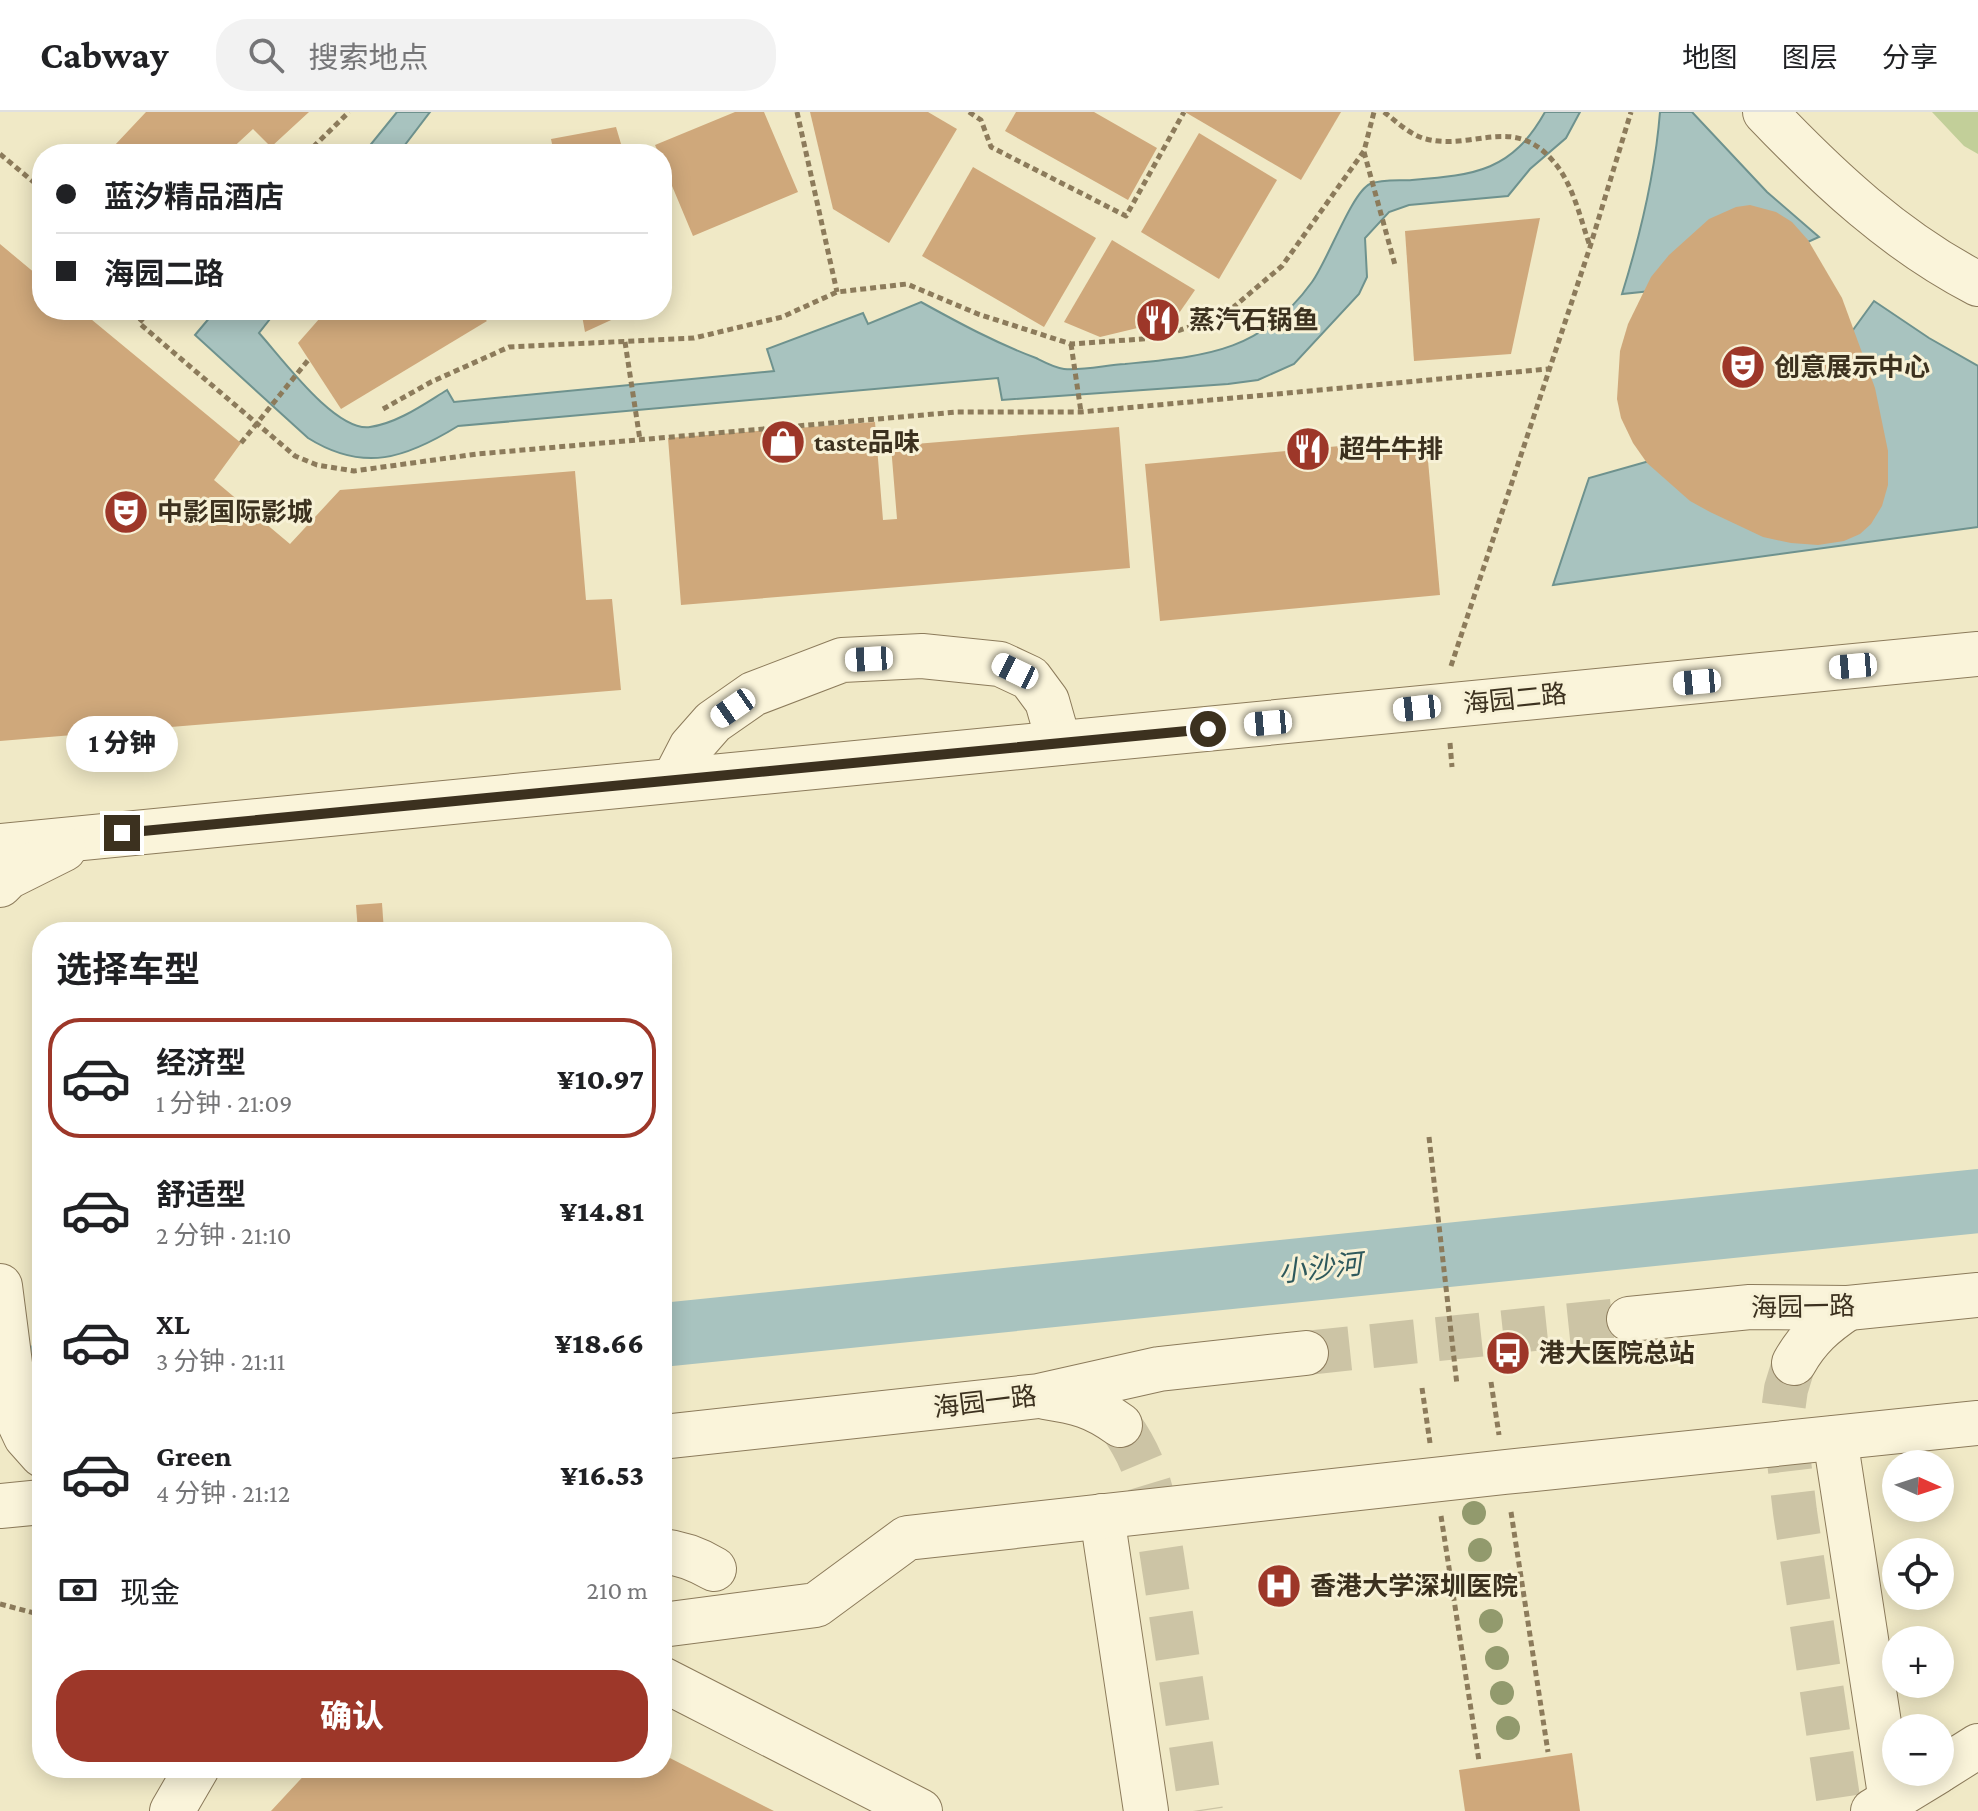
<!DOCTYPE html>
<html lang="zh">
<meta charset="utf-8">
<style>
:root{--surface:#fff;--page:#f2f2f2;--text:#202124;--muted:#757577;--line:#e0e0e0;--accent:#9d3729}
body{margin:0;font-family:"Crimson Pro","Noto Sans SC",serif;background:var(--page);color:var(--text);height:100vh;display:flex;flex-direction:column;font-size:30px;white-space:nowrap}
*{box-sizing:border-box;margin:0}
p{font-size:26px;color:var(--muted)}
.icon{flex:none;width:44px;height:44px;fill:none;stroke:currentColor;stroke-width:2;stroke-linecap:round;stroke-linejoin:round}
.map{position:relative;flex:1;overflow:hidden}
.details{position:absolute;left:32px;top:810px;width:640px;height:856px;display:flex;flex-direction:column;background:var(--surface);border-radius:32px;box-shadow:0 4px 20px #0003}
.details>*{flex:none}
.top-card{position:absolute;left:32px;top:32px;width:640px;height:176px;border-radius:32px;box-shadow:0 4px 20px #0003;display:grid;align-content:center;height:176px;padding:0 24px;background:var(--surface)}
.needle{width:52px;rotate:93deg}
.controls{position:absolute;left:1882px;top:1338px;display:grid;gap:16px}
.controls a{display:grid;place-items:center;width:72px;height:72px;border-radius:50%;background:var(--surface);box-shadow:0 4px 20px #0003;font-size:40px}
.end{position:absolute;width:36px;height:36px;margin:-18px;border:10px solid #3c311f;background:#fff;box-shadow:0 0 0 4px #fff}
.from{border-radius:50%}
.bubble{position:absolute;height:56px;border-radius:28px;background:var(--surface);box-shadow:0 4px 20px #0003;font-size:26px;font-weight:800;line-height:56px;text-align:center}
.car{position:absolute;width:24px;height:48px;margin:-24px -12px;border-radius:10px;box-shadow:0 0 6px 2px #0007;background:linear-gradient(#fff 24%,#345 0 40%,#fff 0 76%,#345 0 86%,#fff 0)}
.top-card b{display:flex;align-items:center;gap:28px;height:76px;font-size:30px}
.top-card b+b{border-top:2px solid var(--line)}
.top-card i{width:20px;height:20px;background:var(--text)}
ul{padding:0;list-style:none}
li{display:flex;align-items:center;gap:24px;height:120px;margin:0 16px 12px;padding:0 8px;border:4px solid transparent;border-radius:32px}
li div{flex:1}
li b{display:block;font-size:30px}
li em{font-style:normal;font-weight:800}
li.selected{border-color:var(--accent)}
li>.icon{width:72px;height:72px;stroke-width:1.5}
h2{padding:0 24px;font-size:36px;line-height:96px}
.pay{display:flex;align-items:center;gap:20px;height:88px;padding:0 24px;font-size:30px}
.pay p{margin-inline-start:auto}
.primary-button{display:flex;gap:16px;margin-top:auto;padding:16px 24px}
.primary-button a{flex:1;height:92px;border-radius:32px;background:var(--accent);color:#fff;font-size:32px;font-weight:800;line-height:92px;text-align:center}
header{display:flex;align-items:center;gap:48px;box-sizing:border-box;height:112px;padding:0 40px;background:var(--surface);border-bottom:2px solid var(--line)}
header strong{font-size:38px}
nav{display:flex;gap:44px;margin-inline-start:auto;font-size:28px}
.search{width:560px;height:72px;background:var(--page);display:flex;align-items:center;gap:20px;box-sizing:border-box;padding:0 28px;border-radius:32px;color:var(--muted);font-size:30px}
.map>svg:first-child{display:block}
</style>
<header>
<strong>Cabway</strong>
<div class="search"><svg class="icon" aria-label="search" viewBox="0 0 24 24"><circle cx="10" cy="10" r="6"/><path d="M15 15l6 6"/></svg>搜索地点</div>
<nav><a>地图</a><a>图层</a><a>分享</a></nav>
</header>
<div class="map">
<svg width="1978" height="1699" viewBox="0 0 1978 1699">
<rect width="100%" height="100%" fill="#f0e9c6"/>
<polygon fill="#c2cf99" points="1932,0 1978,0 1978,42 1964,34"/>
<g fill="#a8c3bf" stroke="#6e928e" stroke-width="2">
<polygon points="397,0 430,0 398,42 363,42"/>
<path d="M1545,0H1580L1566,26L1530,57L1508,84L1409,93L1389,100L1365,126L1367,165L1359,182L1294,252L1258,268L1228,272L1002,288L998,266L458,314C406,346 364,361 308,326L195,223L216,198H277L259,221C281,245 335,320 370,315C398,311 424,292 447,278L454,290L774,259L767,237L863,201L868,212L921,190C959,211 996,231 1036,246C1044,250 1055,256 1064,257C1083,259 1106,253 1125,252C1205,244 1261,241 1312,170C1328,148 1352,80 1370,72C1382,67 1400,69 1412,68C1476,63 1512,59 1545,0Z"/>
<path d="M1660,0H1692L1767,80L1819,125L1790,138L1651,179L1622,182C1641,121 1655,63 1660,0Z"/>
<polygon points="1874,189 1929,226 1978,254 1978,415 1553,473 1589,366 1667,344 1837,240"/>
</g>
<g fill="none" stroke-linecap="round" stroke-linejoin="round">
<g stroke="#a8c3bf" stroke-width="64">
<polyline points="662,1223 1978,1089"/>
<polyline points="0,1262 42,1267"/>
</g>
</g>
<g fill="#cfa87b">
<polygon points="146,0 309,0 271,35 253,17 226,42 124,42 114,34"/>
<polygon points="735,0 764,0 798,80 693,124 662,50 662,42 659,42 655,33"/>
<polygon points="810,0 928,0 957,17 889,131 833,97"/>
<polygon points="1016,0 1094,0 1157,36 1128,88 1005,19"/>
<polygon points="1185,0 1341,0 1301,68"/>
<polygon points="616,15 624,42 554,42 551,27"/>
<polygon points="1199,21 1277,68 1219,167 1141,120"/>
<polygon points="522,33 523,42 457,42 459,39"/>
<polygon points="973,55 1096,126 1044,215 922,144"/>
<polygon points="1750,93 1776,100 1792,110 1808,128 1842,186 1875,276 1888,339 1888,373 1882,394 1871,412 1860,422 1844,429 1818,433 1791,431 1763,425 1710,400 1690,389 1647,351 1633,331 1621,306 1617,287 1620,239 1628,212 1651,165 1669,143 1709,107 1736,95"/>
<polygon points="1540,106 1511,242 1414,249 1405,119"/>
<polygon points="1112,128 1195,178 1175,207 1100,225 1064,210"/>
<polygon points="0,132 42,167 42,198 80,198 241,331 214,368 290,432 340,378 575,359 586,488 612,487 621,578 0,629"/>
<polygon points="327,198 474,198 487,209 341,297 298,231"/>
<polygon points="581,198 633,198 585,220"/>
<polygon points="875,310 883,408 897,407 891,334 1119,315 1130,456 681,493 668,326"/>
<polygon points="1426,326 1440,483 1160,509 1145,352"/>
<polygon points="382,791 384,820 358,820 356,793"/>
<polygon points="1572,1641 1580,1699 1465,1699 1459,1658"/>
<polygon points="662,1642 774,1699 271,1699 311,1656 662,1656"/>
</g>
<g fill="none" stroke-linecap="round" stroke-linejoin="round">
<g stroke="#ccc4a5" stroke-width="44" stroke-dasharray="44 22" stroke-linecap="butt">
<polyline points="1306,1241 1629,1207"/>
<polyline points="1794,1251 1786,1277 1783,1299 1795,1400 1840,1699"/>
<path d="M1120,1313C1138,1338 1147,1361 1154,1391L1201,1699"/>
</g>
<g stroke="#8c7b5b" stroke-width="46">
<g id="minor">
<path d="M1765,0C1829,67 1895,129 1978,172"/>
<polyline points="674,668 691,635 713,610 753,582 842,548 922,544 1000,552 1030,566 1047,589 1059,631"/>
<polyline points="0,734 1978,542"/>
<polyline points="0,773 8,765 64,737"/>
<polyline points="0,1174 17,1306 26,1325 42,1343"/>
<polyline points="1629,1207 1750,1195 1848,1196 1978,1183"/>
<path d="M1794,1251C1808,1226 1824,1212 1848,1196"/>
<path d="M1045,1285C1077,1290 1094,1294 1120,1313"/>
<polyline points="662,1325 1039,1284 1159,1257 1306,1241"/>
<polyline points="1835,1326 1891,1689"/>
<polyline points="0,1394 42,1390"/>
<polyline points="1102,1404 1146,1699"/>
<path d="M662,1439C682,1441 697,1447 714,1457"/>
<polyline points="662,1513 816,1493 907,1426 1505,1360 1978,1311"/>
<polyline points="662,1567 920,1699"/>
<polyline points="1940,1658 1978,1634"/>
<polyline points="172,1699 197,1656"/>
<polyline points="1873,1699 1937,1660"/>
</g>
</g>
<g stroke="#8c7b5b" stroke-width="5" stroke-dasharray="6 4" stroke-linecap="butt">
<polyline points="797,0 837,180"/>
<polyline points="969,0 981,8 991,35 1126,104 1184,0"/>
<path d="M1384,0C1397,10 1410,23 1426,27C1474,39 1513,2 1553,49C1573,71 1580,106 1590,134"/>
<polyline points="1364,40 1395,153"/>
<polyline points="0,42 42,77"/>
<polyline points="306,42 349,0"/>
<polyline points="150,198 139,211 295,344 317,353 354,359 477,342 957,300 1081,300 1548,257"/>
<polyline points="625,230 640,328"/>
<polyline points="1071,232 1081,300"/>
<polyline points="383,297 431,270 509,235 694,226 782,205 837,180 907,172 978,202 1071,232 1156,226 1223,204 1282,154 1364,39 1374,0"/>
<polyline points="1451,554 1590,135 1631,0"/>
<polyline points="1450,631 1452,655"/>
<polyline points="1429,1025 1457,1273"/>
<polyline points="1491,1270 1499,1323"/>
<polyline points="1422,1276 1430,1331"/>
<polyline points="1511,1400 1548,1640"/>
<polyline points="1441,1404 1479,1649"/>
<polyline points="0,1492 42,1503"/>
</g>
<use href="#minor" stroke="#faf4da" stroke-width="44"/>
<polyline stroke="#8c7b5b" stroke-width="5" stroke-dasharray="6 4" stroke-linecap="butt" points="241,331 309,247"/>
</g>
<g fill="#929a6d">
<circle cx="1474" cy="1401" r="12"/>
<circle cx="1480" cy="1438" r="12"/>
<circle cx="1485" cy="1473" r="12"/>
<circle cx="1491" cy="1509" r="12"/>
<circle cx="1497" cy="1546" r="12"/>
<circle cx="1502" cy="1581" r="12"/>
<circle cx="1508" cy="1616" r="12"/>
</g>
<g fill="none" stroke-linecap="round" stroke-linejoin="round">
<polyline stroke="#3c311f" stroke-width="10" points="122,721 1208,617"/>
</g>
<defs>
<g id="restaurant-disc" transform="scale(2.3)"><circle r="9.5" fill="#9d3729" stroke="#f7f1d6"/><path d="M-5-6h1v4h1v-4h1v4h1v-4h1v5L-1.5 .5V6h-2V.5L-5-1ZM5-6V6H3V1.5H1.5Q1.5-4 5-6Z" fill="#fff"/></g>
<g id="theatre-disc" transform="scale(2.3)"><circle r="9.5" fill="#9d3729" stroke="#f7f1d6"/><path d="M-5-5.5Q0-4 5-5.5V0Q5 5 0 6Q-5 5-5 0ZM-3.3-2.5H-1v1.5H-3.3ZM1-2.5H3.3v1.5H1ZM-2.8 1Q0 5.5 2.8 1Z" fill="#fff"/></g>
<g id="shop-disc" transform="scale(2.3)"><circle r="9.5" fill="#9d3729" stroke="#f7f1d6"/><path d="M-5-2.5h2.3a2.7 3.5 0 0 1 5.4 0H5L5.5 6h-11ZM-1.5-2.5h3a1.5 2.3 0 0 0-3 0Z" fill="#fff"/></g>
<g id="bus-disc" transform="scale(2.3)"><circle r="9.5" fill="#9d3729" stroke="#f7f1d6"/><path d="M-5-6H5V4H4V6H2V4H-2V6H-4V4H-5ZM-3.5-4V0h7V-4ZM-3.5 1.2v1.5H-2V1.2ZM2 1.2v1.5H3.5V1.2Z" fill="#fff"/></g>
<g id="hospital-disc" transform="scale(2.3)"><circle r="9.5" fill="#9d3729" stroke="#f7f1d6"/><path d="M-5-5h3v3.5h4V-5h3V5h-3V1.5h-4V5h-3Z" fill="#fff"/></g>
</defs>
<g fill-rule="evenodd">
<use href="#restaurant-disc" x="1158" y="208"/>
<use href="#theatre-disc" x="1743" y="255"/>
<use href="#shop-disc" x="783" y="330"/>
<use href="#restaurant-disc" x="1308" y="337"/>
<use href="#theatre-disc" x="126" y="400"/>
<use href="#bus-disc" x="1508" y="1241"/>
<use href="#hospital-disc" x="1279" y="1474"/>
</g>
<g text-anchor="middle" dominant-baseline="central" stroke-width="6" stroke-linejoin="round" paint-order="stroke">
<g font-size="26" font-weight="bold" fill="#3c311f" stroke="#f7f1d6" text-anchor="start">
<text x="1189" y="208">蒸汽石锅鱼</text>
<text x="1774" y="255">创意展示中心</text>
<text x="814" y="330">taste品味</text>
<text x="1339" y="337">超牛牛排</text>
<text x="157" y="400">中影国际影城</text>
<text x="1539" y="1241">港大医院总站</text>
<text x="1310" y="1474">香港大学深圳医院</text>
</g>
<g font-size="26" fill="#3c311f" stroke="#f7f1d6">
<text transform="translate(1515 587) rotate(-6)">海园二路</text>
<text transform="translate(1803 1195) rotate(-1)">海园一路</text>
<text transform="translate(985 1290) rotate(-7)">海园一路</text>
</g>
<g font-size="28" font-style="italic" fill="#2e595c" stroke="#f7f1d6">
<text transform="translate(1320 1156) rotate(-6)">小沙河</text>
</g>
</g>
</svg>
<div class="controls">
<a><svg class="needle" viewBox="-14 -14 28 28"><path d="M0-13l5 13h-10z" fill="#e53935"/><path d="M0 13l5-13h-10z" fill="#757577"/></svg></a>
<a><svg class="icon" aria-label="locate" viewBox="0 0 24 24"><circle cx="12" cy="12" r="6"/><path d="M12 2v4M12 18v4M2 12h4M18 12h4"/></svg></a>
<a>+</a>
<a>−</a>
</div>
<i class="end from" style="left:1208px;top:617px"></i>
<i class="end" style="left:122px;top:721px"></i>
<div class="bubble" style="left:66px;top:604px;width:112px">1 分钟</div>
<i class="car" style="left:869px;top:547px;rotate:267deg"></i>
<i class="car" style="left:1853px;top:554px;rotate:265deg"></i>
<i class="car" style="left:1015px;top:559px;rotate:296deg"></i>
<i class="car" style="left:1697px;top:570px;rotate:265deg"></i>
<i class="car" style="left:733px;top:596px;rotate:235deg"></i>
<i class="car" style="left:1417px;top:596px;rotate:264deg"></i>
<i class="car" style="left:1268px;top:611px;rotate:265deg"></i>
<div class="top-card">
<b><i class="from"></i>蓝汐精品酒店</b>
<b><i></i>海园二路</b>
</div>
<section class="details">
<h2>选择车型</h2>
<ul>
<li class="selected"><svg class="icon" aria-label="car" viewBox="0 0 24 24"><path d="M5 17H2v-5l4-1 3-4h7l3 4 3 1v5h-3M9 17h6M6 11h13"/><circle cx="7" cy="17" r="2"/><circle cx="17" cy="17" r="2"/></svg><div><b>经济型</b><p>1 分钟 · 21:09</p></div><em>¥10.97</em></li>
<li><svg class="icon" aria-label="car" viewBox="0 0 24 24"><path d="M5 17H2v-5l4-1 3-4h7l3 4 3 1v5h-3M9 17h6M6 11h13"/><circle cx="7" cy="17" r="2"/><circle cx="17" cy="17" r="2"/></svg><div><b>舒适型</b><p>2 分钟 · 21:10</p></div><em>¥14.81</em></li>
<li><svg class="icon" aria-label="car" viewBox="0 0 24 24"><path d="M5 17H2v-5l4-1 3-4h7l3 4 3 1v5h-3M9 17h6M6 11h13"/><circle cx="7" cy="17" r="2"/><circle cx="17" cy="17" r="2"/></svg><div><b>XL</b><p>3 分钟 · 21:11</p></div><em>¥18.66</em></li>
<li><svg class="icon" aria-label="car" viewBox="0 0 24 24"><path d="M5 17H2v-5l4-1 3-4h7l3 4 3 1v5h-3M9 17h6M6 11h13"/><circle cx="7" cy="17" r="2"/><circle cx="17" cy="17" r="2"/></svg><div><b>Green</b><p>4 分钟 · 21:12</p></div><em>¥16.53</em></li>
</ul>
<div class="pay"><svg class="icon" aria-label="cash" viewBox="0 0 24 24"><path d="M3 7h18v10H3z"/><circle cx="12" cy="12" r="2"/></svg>现金<p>210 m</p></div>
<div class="primary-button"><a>确认</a></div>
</section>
</div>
